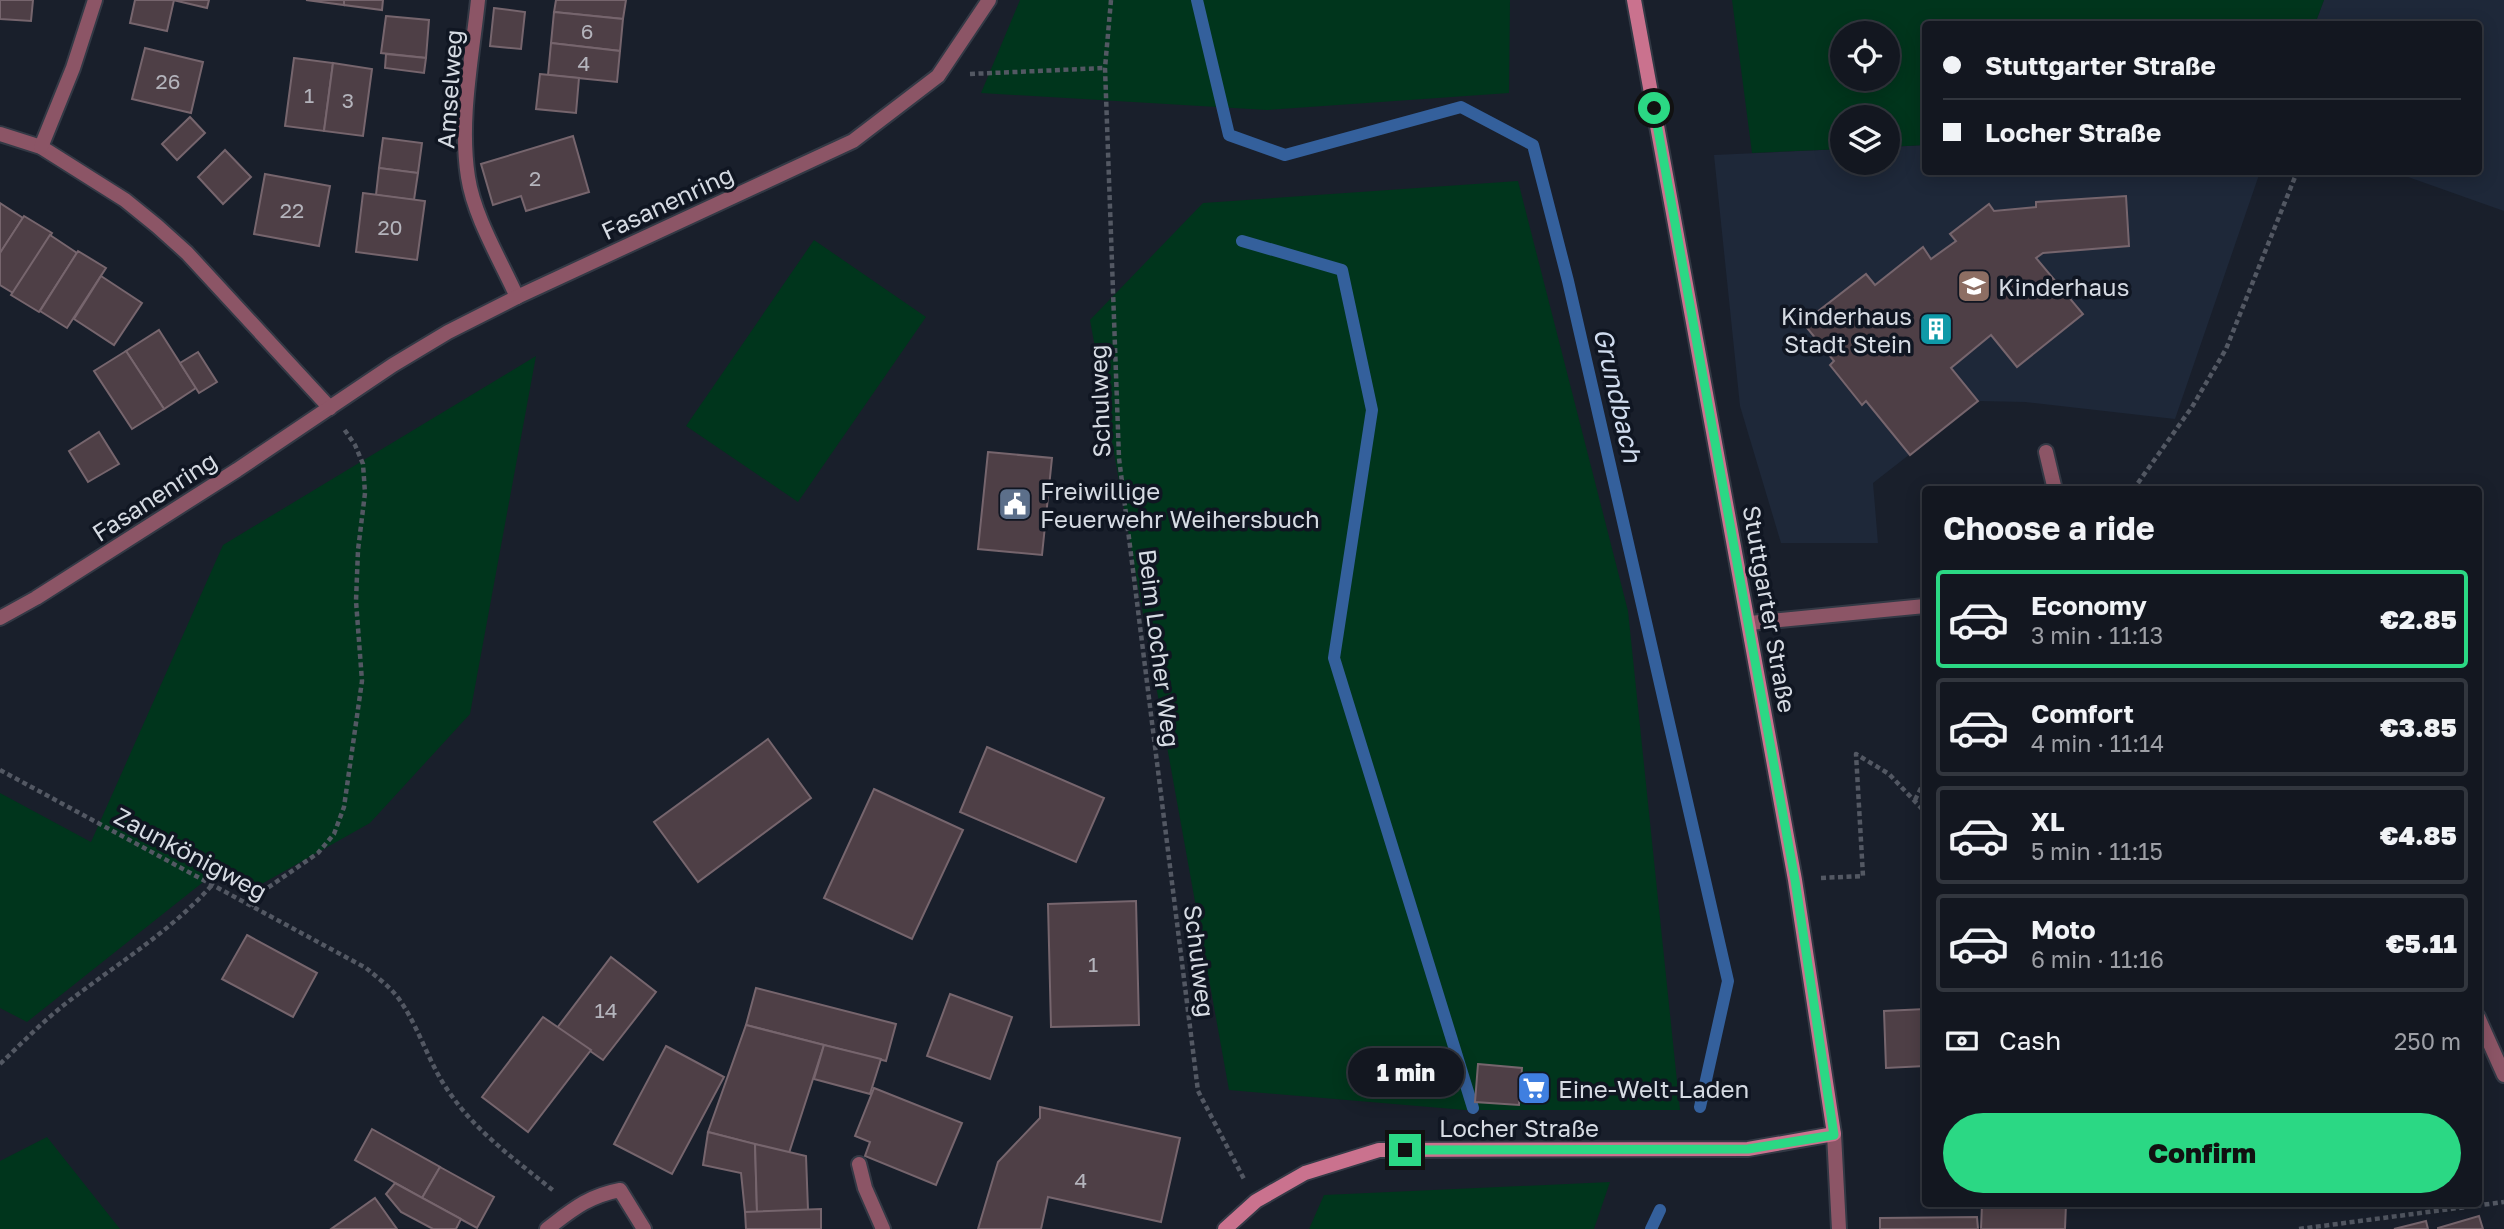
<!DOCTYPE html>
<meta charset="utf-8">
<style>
:root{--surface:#131720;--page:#20242d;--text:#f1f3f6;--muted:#9d9fa5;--line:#32363e;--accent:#2bd884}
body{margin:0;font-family:"Golos Text",sans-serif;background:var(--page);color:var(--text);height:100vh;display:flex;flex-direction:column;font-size:26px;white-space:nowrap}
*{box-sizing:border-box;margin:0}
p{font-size:23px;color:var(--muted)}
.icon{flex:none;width:38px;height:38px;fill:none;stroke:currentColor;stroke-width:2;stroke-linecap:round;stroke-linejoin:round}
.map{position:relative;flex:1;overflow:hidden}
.sheet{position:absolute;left:1922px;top:486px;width:560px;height:721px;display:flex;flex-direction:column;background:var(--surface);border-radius:7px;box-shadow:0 4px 18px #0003,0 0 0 2px var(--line)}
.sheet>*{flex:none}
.top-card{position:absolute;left:1922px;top:21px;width:560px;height:154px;border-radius:7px;box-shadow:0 4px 18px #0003,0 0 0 2px var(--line);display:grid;align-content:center;height:154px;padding:0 21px;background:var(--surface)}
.buttons{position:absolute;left:1830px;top:21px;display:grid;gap:14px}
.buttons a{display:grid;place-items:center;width:70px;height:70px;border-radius:50%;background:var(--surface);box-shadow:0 4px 18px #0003,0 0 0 2px var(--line);font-size:35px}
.end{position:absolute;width:32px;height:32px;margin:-16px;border:9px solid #2bd884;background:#111;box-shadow:0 0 0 4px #111}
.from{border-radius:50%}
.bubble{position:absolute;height:49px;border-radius:24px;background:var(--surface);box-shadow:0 4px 18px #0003,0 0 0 2px var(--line);font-size:23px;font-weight:800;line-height:49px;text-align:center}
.top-card b{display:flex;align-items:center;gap:24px;height:66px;font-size:26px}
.top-card b+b{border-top:2px solid var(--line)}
.top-card i{width:18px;height:18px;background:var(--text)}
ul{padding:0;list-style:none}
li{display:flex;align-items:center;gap:21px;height:98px;margin:0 14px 10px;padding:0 7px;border:4px solid var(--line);border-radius:7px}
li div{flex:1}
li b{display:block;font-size:26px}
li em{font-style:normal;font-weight:800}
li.current{border-color:var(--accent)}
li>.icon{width:63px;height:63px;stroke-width:1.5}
h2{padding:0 21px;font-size:32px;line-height:84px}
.pay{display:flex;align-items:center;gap:18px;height:77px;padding:0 21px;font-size:26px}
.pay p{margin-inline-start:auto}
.action{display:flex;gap:14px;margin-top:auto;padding:14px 21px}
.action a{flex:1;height:80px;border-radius:42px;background:var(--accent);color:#111;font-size:28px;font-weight:800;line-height:80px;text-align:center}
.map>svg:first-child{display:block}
</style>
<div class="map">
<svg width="2504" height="1229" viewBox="0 0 2504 1229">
<rect width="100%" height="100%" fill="#191f2b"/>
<g fill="#1e2839">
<polygon points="2324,0 2504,0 2504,211 2394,172 2478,172 2478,24 2315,24"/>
<polygon points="1925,145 1925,172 2260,172 2175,419 2025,402 1978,401 1873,483 1878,543 1781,543 1740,406 1714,155 1843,149 1843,163 1888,163 1888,147"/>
</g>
<g fill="#00351c" fill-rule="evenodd">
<polygon points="1020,0 1510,0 1509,93 1267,110 981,93"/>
<path d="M1732,0H2324L2315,24H1925V145L1888,147V117H1843V149L1752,153ZM1843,33H1888V79H1843Z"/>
<polygon points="1518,181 1628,611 1680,1110 1465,1110 1229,1090 1090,320 1203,203"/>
<polygon points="814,240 926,317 798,502 686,426"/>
<polygon points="536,356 470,714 370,823 251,890 212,875 27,1022 0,1008 0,793 91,842 223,545"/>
<polygon points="47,1137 120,1229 0,1229 0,1161"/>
<polygon points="1610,1182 1594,1229 1309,1229 1324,1195"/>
</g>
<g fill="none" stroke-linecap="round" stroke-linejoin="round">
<g stroke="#34609c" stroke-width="12">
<polyline points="1197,0 1229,135 1285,155 1461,107 1533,145 1568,281 1728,981 1700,1107"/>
<polyline points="1242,241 1342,270 1372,410 1334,658 1473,1108"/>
<polyline points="1651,1229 1660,1210"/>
</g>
</g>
<g fill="#4e3f46" stroke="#76656d" stroke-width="2">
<polygon points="0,0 33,0 31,21 0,19"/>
<polygon points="135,0 174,0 167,31 130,23"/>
<polygon points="173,0 209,0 207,8"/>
<polygon points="306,0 344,0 344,5"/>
<polygon points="344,0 383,0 382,10 344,5"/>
<polygon points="556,0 626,0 623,19 554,12"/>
<polygon points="494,8 525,12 521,49 490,46"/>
<polygon points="554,12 623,19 620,51 551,43"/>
<polygon points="386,16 429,20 426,58 381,53"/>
<polygon points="551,43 620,51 617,82 548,75"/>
<polygon points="145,48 203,62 191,113 132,99"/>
<polygon points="386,54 426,58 424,73 385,68"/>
<polygon points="294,58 333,63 324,131 285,126"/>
<polygon points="333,63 372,69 363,136 324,131"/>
<polygon points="540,74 579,78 576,113 536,109"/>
<polygon points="190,117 205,133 177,160 162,144"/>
<polygon points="573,136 589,192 526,211 521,196 493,205 481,164"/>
<polygon points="383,138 422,143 418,173 379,168"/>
<polygon points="225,150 251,177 223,204 198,177"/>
<polygon points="379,168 418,173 414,200 376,195"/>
<polygon points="265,174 330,186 319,246 254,234"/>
<polygon points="363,193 425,201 417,260 356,252"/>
<polygon points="2126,196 2129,246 2043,253 2036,258 2083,314 2017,367 1991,335 1951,368 1978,401 1910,455 1866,401 1862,405 1830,365 1834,361 1803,323 1866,274 1875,285 1923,247 1931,259 1956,241 1950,234 1989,204 1994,211 2036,207 2036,202"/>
<polygon points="0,203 23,218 0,253"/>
<polygon points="24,216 52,233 13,293 0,285 0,253"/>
<polygon points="50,235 77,253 39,312 11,295"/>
<polygon points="78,251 106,268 67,328 40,311"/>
<polygon points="101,276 142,303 114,345 74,319"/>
<polygon points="159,330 196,388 164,409 126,351"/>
<polygon points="126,351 164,409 132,429 94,371"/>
<polygon points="198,352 217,382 199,393 180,363"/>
<polygon points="99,432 119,464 88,482 69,451"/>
<polygon points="988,452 1052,458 1042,555 978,549"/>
<polygon points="768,739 811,798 698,882 654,822"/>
<polygon points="987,747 1104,798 1076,862 960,812"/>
<polygon points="874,789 963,830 912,939 824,898"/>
<polygon points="1136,901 1139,1025 1051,1027 1048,904"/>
<polygon points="247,935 317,973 293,1017 222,979"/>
<polygon points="611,957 656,992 603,1060 557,1028"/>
<polygon points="756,988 896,1024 886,1061 746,1025"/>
<polygon points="950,994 1012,1017 990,1079 927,1056"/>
<polygon points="1925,1009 1925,1066 1886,1068 1884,1011"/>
<polygon points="543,1017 591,1050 528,1132 482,1097"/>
<polygon points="746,1025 824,1045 789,1153 708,1132"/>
<polygon points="824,1045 881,1059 870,1094 814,1079"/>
<polygon points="666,1046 724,1077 672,1174 614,1144"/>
<polygon points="1478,1064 1522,1068 1519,1105 1475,1102"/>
<polygon points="874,1088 962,1123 936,1185 865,1156 870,1142 855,1136"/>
<polygon points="1040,1107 1180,1138 1161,1222 1048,1197 1041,1229 978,1229 998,1162 1040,1118"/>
<polygon points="372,1129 440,1167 422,1198 355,1160"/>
<polygon points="708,1132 755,1144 757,1212 745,1212 741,1173 703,1165"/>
<polygon points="755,1144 806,1156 808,1210 757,1212"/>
<polygon points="440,1167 494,1197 477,1228 422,1198"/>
<polygon points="395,1183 461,1219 456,1229 433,1229 401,1212 386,1194"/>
<polygon points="375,1198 397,1229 331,1229"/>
<polygon points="1982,1204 2066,1204 2065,1229 1981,1229"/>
<polygon points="821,1209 821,1229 746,1229 745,1212"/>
<polygon points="2479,1216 2483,1229 2438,1229 2438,1228"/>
<polygon points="1977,1217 1978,1229 1880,1229 1880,1218"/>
<polygon points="2426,1221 2428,1229 2394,1229"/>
</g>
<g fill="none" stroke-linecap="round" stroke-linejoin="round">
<g stroke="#333945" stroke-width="18">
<g id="lane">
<polyline points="2046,452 2055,490"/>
<polyline points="859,1164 865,1188 883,1229"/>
</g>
</g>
<g stroke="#333945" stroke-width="18">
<g id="street">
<path d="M478,0C472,58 459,120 468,177C474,217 501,261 517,297"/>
<polyline points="0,134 41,147 125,200 157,226 187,253 330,408"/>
<polyline points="41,147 73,68 95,0"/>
<polyline points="0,618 36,598 237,470 393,365 448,332 517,297 853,141 938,76 989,0"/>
<polyline points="1750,623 1925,606"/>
<polyline points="2478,1017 2504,1075"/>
<polyline points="1834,1134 1839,1229"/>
<path d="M547,1229C572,1210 588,1196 620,1190L644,1229"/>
</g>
</g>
<g stroke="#333945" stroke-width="18">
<polyline id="secondary" points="1225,1229 1256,1201 1305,1173 1379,1150 1748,1149 1834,1134 1795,880 1634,0"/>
</g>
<g stroke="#535863" stroke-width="4.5" stroke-dasharray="5 3.5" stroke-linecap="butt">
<polyline points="1111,0 1105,68 1119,458 1198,1091 1244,1179"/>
<polyline points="970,74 1105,68"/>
<polyline points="2133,490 2192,407 2226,349 2297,172"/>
<path d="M0,770L366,968C378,978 392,988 401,1002C420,1030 429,1064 449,1092C477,1133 517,1161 555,1192"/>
<polyline points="1915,800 1925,780"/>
<polyline points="1821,878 1863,876 1856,754 1889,774 1925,812"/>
<polyline points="251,906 266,889 318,853 334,834 344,807 362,681 356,601 358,550 365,493 363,464 355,445 344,429"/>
<path d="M0,1064C24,1041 46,1018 73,998C120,962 172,930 212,885"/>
<polyline points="2299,1229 2504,1202"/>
</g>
<use href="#lane" stroke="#8c5566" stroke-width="14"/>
<use href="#street" stroke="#8c5566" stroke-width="14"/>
<use href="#secondary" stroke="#ca728e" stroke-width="14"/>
</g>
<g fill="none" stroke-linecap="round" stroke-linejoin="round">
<polyline stroke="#2bd884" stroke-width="9" points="1405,1150 1748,1149 1834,1135 1795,880 1654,108"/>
</g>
<defs>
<g id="school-square" transform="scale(1.75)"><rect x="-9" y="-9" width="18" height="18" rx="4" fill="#8d6e63" stroke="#101622"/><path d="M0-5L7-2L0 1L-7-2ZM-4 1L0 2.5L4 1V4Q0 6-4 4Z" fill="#fff"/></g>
<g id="building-square" transform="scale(1.75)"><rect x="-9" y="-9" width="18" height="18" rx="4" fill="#0f9aa8" stroke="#101622"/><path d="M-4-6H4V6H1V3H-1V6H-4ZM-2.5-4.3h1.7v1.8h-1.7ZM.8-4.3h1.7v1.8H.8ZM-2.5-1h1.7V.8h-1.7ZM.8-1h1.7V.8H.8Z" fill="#fff"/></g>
<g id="civic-square" transform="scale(1.75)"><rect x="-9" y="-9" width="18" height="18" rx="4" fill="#5c6f8a" stroke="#101622"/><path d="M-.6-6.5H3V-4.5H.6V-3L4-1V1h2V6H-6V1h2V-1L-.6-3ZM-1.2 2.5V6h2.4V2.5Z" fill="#fff"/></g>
<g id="supermarket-square" transform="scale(1.75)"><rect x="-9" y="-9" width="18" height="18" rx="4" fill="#3f7fe0" stroke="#101622"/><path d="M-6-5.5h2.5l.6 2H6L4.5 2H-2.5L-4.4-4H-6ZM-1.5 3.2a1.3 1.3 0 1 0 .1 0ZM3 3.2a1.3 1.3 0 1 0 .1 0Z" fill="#fff"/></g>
</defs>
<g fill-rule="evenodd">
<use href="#school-square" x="1974" y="286"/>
<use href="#building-square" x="1936" y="329"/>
<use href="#civic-square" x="1015" y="504"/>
<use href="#supermarket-square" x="1534" y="1088"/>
</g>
<g text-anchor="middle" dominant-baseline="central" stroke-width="7" stroke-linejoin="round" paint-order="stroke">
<g font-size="21" fill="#b4b4bc">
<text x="587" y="31">6</text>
<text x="584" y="63">4</text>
<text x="168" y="81">26</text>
<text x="309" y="95">1</text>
<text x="348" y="100">3</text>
<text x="535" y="178">2</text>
<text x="292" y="210">22</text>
<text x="390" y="227">20</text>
<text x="1093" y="964">1</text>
<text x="606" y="1010">14</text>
<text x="1081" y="1180">4</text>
</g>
<g font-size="24" fill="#d6dbe3" stroke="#101622">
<text transform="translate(449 89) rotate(-86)">Amselweg</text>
<text transform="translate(667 202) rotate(-25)">Fasanenring</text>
<text transform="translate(1099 401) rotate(-92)">Schulweg</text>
<text transform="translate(154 496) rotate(-33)">Fasanenring</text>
<text transform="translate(1770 609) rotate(80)">Stuttgarter Straße</text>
<text transform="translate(1160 648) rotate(83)">Beim Locher Weg</text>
<text transform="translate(191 853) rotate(28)">Zaunkönigweg</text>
<text transform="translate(1200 961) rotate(83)">Schulweg</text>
<text x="1519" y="1127">Locher Straße</text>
</g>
<g font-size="24" fill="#d6dbe3" stroke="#101622" text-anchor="start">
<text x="1998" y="286">Kinderhaus</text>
<text x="1912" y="315" text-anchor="end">Kinderhaus<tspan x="1912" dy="28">Stadt Stein</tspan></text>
<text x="1040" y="490">Freiwillige<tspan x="1040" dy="28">Feuerwehr Weihersbuch</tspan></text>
<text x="1558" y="1088">Eine-Welt-Laden</text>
</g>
<g font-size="26" font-style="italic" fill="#d0dcee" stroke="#101622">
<text transform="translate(1618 395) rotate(77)">Grundbach</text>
</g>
</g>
</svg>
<div class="buttons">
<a><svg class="icon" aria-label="locate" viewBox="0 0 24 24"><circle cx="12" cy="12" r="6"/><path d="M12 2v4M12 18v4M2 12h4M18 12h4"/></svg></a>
<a><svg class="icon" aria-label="layers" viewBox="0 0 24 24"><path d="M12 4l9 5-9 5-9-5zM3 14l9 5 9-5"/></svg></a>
</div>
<i class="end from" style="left:1654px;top:108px"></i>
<i class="end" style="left:1405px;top:1150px"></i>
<div class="bubble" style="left:1348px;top:1048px;width:116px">1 min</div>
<div class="top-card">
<b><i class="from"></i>Stuttgarter Straße</b>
<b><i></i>Locher Straße</b>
</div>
<section class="sheet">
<h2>Choose a ride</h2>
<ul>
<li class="current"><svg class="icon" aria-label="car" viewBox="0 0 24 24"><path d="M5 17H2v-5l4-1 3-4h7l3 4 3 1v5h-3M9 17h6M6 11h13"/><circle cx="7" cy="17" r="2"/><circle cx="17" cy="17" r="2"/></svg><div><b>Economy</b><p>3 min · 11:13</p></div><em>€2.85</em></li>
<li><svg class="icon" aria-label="car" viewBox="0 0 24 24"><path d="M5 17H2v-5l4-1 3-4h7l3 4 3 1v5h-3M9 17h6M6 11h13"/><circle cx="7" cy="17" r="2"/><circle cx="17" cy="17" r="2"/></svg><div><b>Comfort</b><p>4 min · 11:14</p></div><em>€3.85</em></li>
<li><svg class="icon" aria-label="car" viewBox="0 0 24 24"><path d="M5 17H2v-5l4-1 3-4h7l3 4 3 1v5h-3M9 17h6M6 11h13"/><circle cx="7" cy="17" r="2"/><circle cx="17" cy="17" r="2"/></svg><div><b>XL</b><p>5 min · 11:15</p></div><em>€4.85</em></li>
<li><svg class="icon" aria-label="car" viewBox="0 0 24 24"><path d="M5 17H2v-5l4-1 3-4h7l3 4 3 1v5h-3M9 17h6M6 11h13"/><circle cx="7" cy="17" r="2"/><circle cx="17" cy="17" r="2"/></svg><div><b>Moto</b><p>6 min · 11:16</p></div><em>€5.11</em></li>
</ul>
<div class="pay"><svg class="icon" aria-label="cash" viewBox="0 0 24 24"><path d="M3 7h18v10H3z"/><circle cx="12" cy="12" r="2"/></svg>Cash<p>250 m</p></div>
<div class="action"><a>Confirm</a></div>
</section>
</div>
